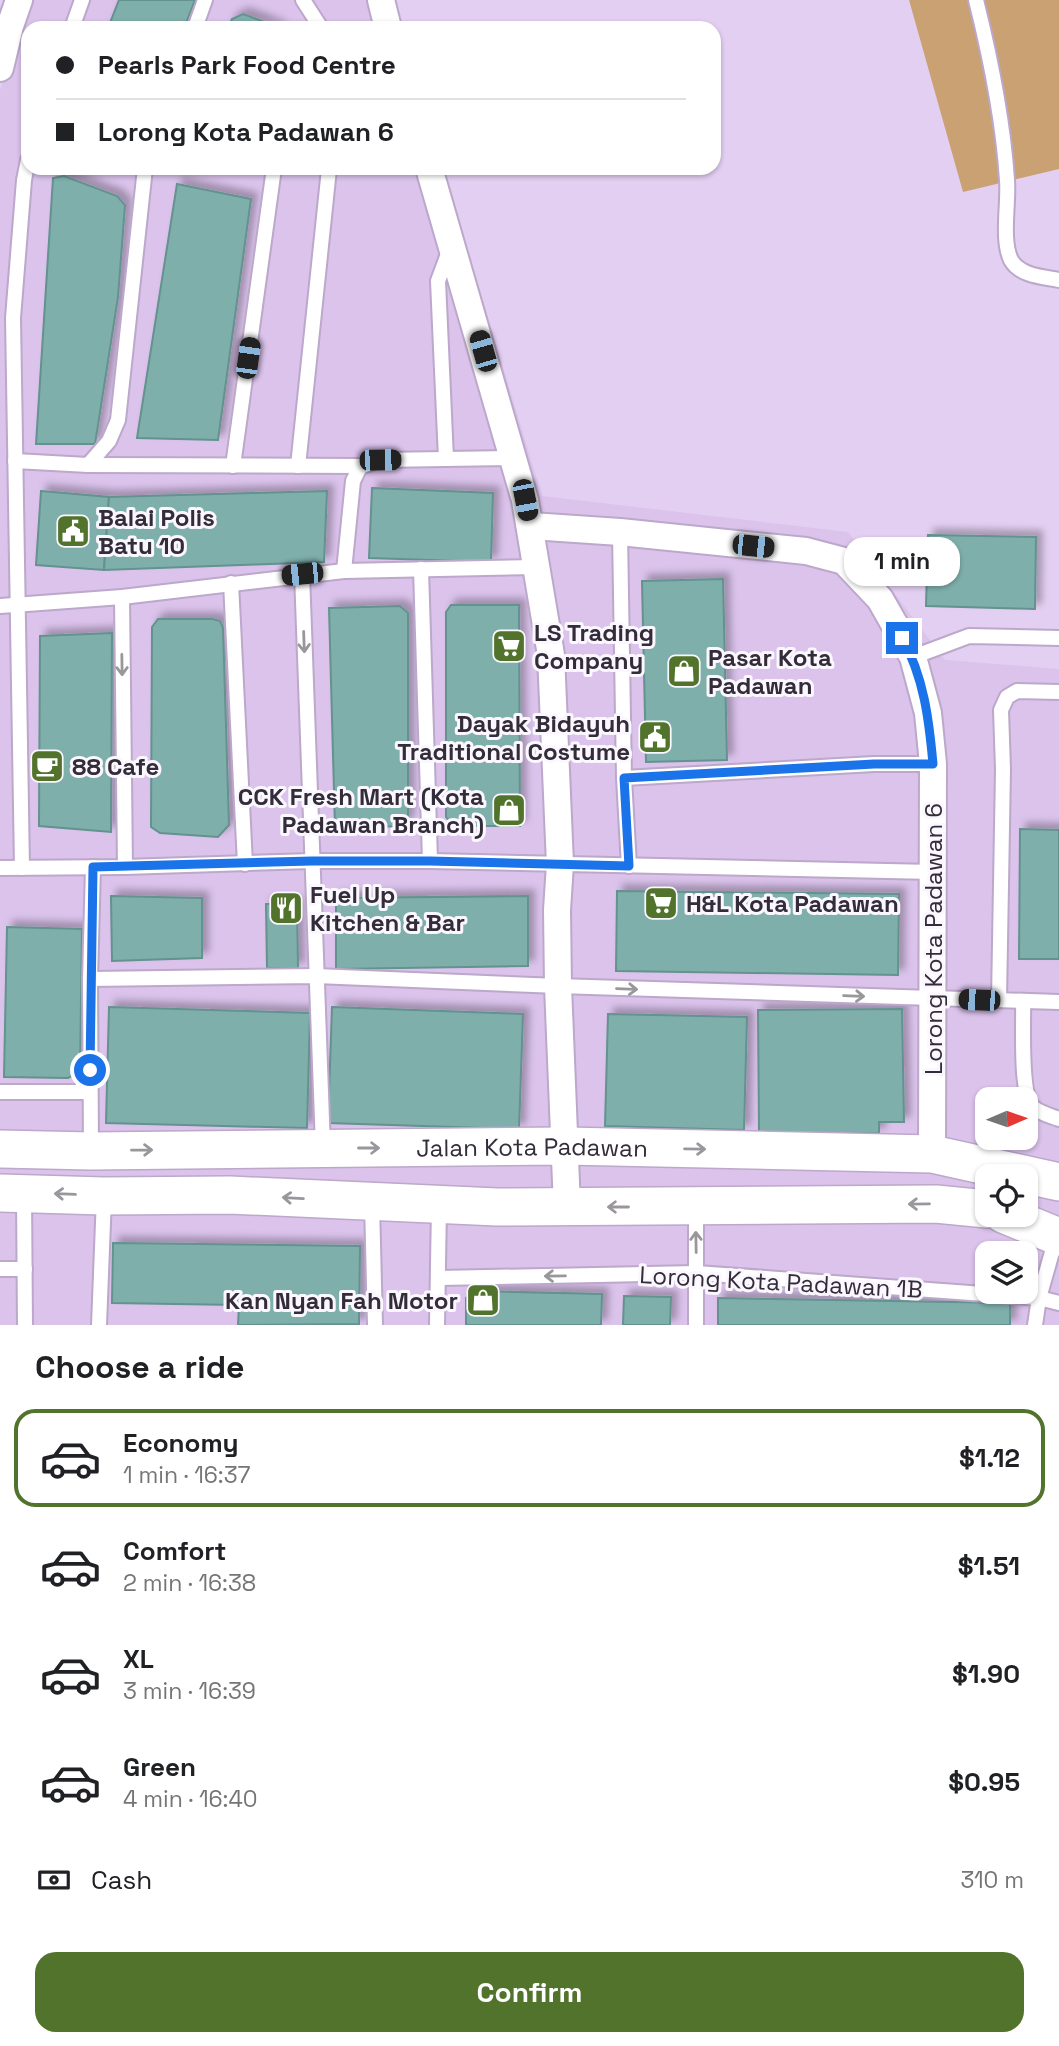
<!DOCTYPE html>
<meta charset="utf-8">
<style>
:root{--surface:#fff;--page:#f2f2f2;--text:#202124;--muted:#757577;--line:#e0e0e0;--accent:#51732b}
body{margin:0;font-family:"Space Grotesk",sans-serif;background:var(--page);color:var(--text);height:100vh;display:flex;flex-direction:column;font-size:26px;white-space:nowrap}
*{box-sizing:border-box;margin:0}
p{font-size:23px;color:var(--muted)}
.icon{flex:none;width:38px;height:38px;fill:none;stroke:currentColor;stroke-width:2;stroke-linecap:round;stroke-linejoin:round}
.map{position:relative;height:1325px;overflow:hidden}
.drawer{display:flex;flex-direction:column;background:var(--surface);flex:1}
.drawer>*{flex:none}
.guide{position:absolute;left:21px;top:21px;width:700px;height:154px;border-radius:21px;box-shadow:0 2px 5px #0004;display:grid;align-content:center;height:154px;padding:0 35px;background:var(--surface)}
.needle{width:46px;rotate:88deg}
.buttons{position:absolute;left:975px;top:1087px;display:grid;gap:14px}
.buttons a{display:grid;place-items:center;width:63px;height:63px;border-radius:14px;background:var(--surface);box-shadow:0 2px 5px #0004;font-size:35px}
.end{position:absolute;width:32px;height:32px;margin:-16px;border:9px solid #1a73e8;background:#fff;box-shadow:0 0 0 4px #fff}
.from{border-radius:50%}
.bubble{position:absolute;height:49px;border-radius:21px;background:var(--surface);box-shadow:0 2px 5px #0004;font-size:23px;font-weight:800;line-height:49px;text-align:center}
.car{position:absolute;width:21px;height:42px;margin:-21px -10px;border-radius:9px;box-shadow:0 0 5px 2px #0007;background:linear-gradient(#222 24%,#8ab4d8 0 40%,#222 0 76%,#8ab4d8 0 86%,#222 0)}
.guide b{display:flex;align-items:center;gap:24px;height:66px;font-size:26px}
.guide b+b{border-top:2px solid var(--line)}
.guide i{width:18px;height:18px;background:var(--text)}
ul{padding:0;list-style:none}
li{display:flex;align-items:center;gap:21px;height:98px;margin:0 14px 10px;padding:0 21px;border:4px solid transparent;border-radius:21px}
li div{flex:1}
li b{display:block;font-size:26px}
li em{font-style:normal;font-weight:800}
li.current{border-color:var(--accent)}
li>.icon{width:63px;height:63px;stroke-width:1.5}
h2{padding:0 35px;font-size:32px;line-height:84px}
.pay{display:flex;align-items:center;gap:18px;height:77px;padding:0 35px;font-size:26px}
.pay p{margin-inline-start:auto}
.button{display:flex;gap:14px;margin-top:auto;padding:14px 35px}
.button a{flex:1;height:80px;border-radius:21px;background:var(--accent);color:#fff;font-size:28px;font-weight:800;line-height:80px;text-align:center}
.map>svg:first-child{display:block}
</style>
<div class="map">
<svg width="1059" height="1325" viewBox="0 0 1059 1325">
<defs>
<filter id="shadow"><feDropShadow dx="6" dy="-6" stdDeviation="3.5" flood-color="#0004"/></filter>
</defs>
<rect width="100%" height="100%" fill="#e3cff2"/>
<path fill="#dbc3ec" fill-rule="evenodd" d="M34,0H385L395,9L401,28H28V168H443L542,496L848,532L945,660L1059,669V1325H0V90ZM987,1099H1026V1138H987ZM987,1176H1026V1214H987ZM987,1253H1026V1292H987Z"/>
<polygon fill="#c9a172" points="909,0 1059,0 1059,169 963,192"/>
<g fill="#7fafab" stroke="#63928f" stroke-width="2" filter="url(#shadow)">
<polygon points="119,0 195,0 184,28 108,28"/>
<polygon points="243,14 281,28 228,28 232,19"/>
<polygon points="64,176 117,196 125,205 118,297 95,444 36,444 53,178"/>
<polygon points="177,184 251,199 218,440 137,438"/>
<polygon points="372,488 493,493 491,562 369,558"/>
<polygon points="41,491 109,497 104,570 36,565"/>
<polygon points="327,491 324,562 104,570 109,497"/>
<polygon points="928,535 1036,537 1035,609 926,606"/>
<polygon points="723,579 727,760 646,762 642,581"/>
<polygon points="451,605 519,605 520,826 453,826 446,817 446,612"/>
<polygon points="400,606 408,613 408,817 404,826 335,828 329,608"/>
<polygon points="158,619 213,619 220,621 223,628 229,825 218,837 160,833 151,827 152,627"/>
<polygon points="112,633 111,832 39,826 40,636"/>
<polygon points="1020,829 1059,830 1059,959 1019,959"/>
<polygon points="617,891 899,894 898,975 616,971"/>
<polygon points="111,896 202,898 202,958 112,961"/>
<polygon points="528,896 528,966 336,969 336,898"/>
<polygon points="266,904 297,904 298,968 267,968"/>
<polygon points="7,927 82,929 80,1072 68,1078 4,1077"/>
<polygon points="109,1007 310,1013 307,1128 106,1123"/>
<polygon points="332,1007 523,1014 519,1129 328,1123"/>
<polygon points="902,1009 904,1122 879,1122 879,1133 759,1134 758,1010"/>
<polygon points="608,1014 747,1017 744,1130 605,1126"/>
<polygon points="113,1243 360,1246 359,1324 238,1325 239,1305 112,1303"/>
<polygon points="474,1291 602,1294 601,1325 466,1325 466,1298"/>
<polygon points="624,1296 671,1297 670,1325 623,1325"/>
<polygon points="718,1298 1010,1303 1010,1325 718,1325"/>
</g>
<g fill="none" stroke-linecap="round" stroke-linejoin="round">
<g stroke="#bca8ca" stroke-width="18">
<g id="service">
<polyline points="303,0 321,28"/>
<path d="M976,0C991,60 1003,119 1007,180C1009,202 1001,240 1011,260C1020,276 1043,277 1059,280"/>
<polyline points="72,28 82,0"/>
<polyline points="195,28 205,0"/>
<polyline points="446,459 438,281 451,246"/>
<polyline points="15,461 88,465 109,441 118,420 145,168"/>
<polyline points="88,465 362,466"/>
<polyline points="233,466 274,168"/>
<polyline points="298,466 329,169"/>
<polyline points="620,532 624,778 629,866"/>
<polyline points="421,569 430,861"/>
<polyline points="344,571 353,481 360,467 380,460 513,458"/>
<polyline points="302,574 323,1147"/>
<polyline points="231,583 245,864"/>
<polyline points="122,597 125,867"/>
<polyline points="0,606 122,597 344,571 538,567"/>
<polyline points="913,657 969,636 1059,638"/>
<polyline points="624,778 874,764 933,764"/>
<polyline points="0,868 125,867 312,861 430,861 933,872"/>
<polyline points="22,868 13,318 24,180 28,160"/>
<polyline points="90,979 316,976 558,986 1059,1002"/>
<polyline points="999,1000 1003,769 1001,710 1007,697 1017,691 1059,692"/>
<path d="M1023,1001C1024,1021 1019,1097 1034,1108C1040,1113 1051,1116 1059,1119"/>
<polyline points="0,1092 90,1092"/>
<polyline points="91,1149 90,979 93,867"/>
<polyline points="24,1194 25,1325"/>
<polyline points="372,1203 375,1325"/>
<polyline points="0,1269 25,1269"/>
<polyline points="439,1278 697,1273 1039,1298 1059,1303"/>
<polyline points="99,1325 104,1197"/>
<polyline points="437,1325 439,1206"/>
<polyline points="696,1325 696,1208"/>
<polyline points="1035,1325 1039,1298 1056,1238"/>
</g>
</g>
<g stroke="#bca8ca" stroke-width="30">
<g id="minor">
<polyline points="381,0 388,28"/>
<polyline points="0,68 10,26 19,0"/>
<polyline points="429,168 525,500 551,655 560,864 557,910 558,986 567,1207"/>
<polyline points="531,526 620,532 806,551 844,561 880,599 913,657 928,713 933,764 932,1154"/>
</g>
</g>
<g stroke="#bca8ca" stroke-width="40">
<g id="secondary">
<path id="s1" d="M0,1149L91,1151L566,1146L932,1154L1059,1182"/>
<polyline points="0,1193 104,1196 230,1195 497,1207 936,1204 987,1209"/>
<polyline points="1003,1214 1059,1237"/>
</g>
</g>
<use href="#service" stroke="#fff" stroke-width="14"/>
<use href="#minor" stroke="#fff" stroke-width="26"/>
<use href="#secondary" stroke="#fff" stroke-width="37"/>
</g>
<defs><path id="oneway-shaft" d="M-6 0H5M1.5-3L5.5 0L1.5 3" fill="none" stroke-width="1.6" stroke-linecap="round" stroke-linejoin="round" transform="scale(1.75)"/></defs>
<g stroke="#99969c">
<use href="#oneway-shaft" transform="translate(304 642) rotate(88)"/>
<use href="#oneway-shaft" transform="translate(122 665) rotate(89)"/>
<use href="#oneway-shaft" transform="translate(627 989) rotate(2)"/>
<use href="#oneway-shaft" transform="translate(854 996) rotate(2)"/>
<use href="#oneway-shaft" transform="translate(369 1148)"/>
<use href="#oneway-shaft" transform="translate(695 1149) rotate(1)"/>
<use href="#oneway-shaft" transform="translate(142 1150) rotate(-1)"/>
<use href="#oneway-shaft" transform="translate(65 1194) rotate(-178)"/>
<use href="#oneway-shaft" transform="translate(293 1198) rotate(-177)"/>
<use href="#oneway-shaft" transform="translate(919 1204) rotate(179)"/>
<use href="#oneway-shaft" transform="translate(618 1207) rotate(-180)"/>
<use href="#oneway-shaft" transform="translate(696 1242) rotate(-91)"/>
<use href="#oneway-shaft" transform="translate(555 1276) rotate(179)"/>
</g>
<g fill="none" stroke-linecap="round" stroke-linejoin="round">
<path stroke="#1a73e8" stroke-width="9" d="M90,1070L93,867L312,861H430L629,866L624,778L874,764H933C929,720 924,677 902,638"/>
</g>
<defs>
<g id="civic-square" transform="scale(1.75)"><rect x="-9" y="-9" width="18" height="18" rx="4" fill="#51732b" stroke="#fbf7fe"/><path d="M-.6-6.5H3V-4.5H.6V-3L4-1V1h2V6H-6V1h2V-1L-.6-3ZM-1.2 2.5V6h2.4V2.5Z" fill="#fff"/></g>
<g id="supermarket-square" transform="scale(1.75)"><rect x="-9" y="-9" width="18" height="18" rx="4" fill="#51732b" stroke="#fbf7fe"/><path d="M-6-5.5h2.5l.6 2H6L4.5 2H-2.5L-4.4-4H-6ZM-1.5 3.2a1.3 1.3 0 1 0 .1 0ZM3 3.2a1.3 1.3 0 1 0 .1 0Z" fill="#fff"/></g>
<g id="shop-square" transform="scale(1.75)"><rect x="-9" y="-9" width="18" height="18" rx="4" fill="#51732b" stroke="#fbf7fe"/><path d="M-5-2.5h2.3a2.7 3.5 0 0 1 5.4 0H5L5.5 6h-11ZM-1.5-2.5h3a1.5 2.3 0 0 0-3 0Z" fill="#fff"/></g>
<g id="cafe-square" transform="scale(1.75)"><rect x="-9" y="-9" width="18" height="18" rx="4" fill="#51732b" stroke="#fbf7fe"/><path d="M-5.5-4.5H6V0H3Q3 3.5 0 3.5H-2.5Q-5.5 3.5-5.5 0ZM3-3.2v2h1.7v-2ZM-6 4.5H4V6H-6Z" fill="#fff"/></g>
<g id="restaurant-square" transform="scale(1.75)"><rect x="-9" y="-9" width="18" height="18" rx="4" fill="#51732b" stroke="#fbf7fe"/><path d="M-5-6h1v4h1v-4h1v4h1v-4h1v5L-1.5 .5V6h-2V.5L-5-1ZM5-6V6H3V1.5H1.5Q1.5-4 5-6Z" fill="#fff"/></g>
</defs>
<g fill-rule="evenodd">
<use href="#civic-square" x="73" y="531"/>
<use href="#supermarket-square" x="509" y="646"/>
<use href="#shop-square" x="684" y="671"/>
<use href="#civic-square" x="655" y="737"/>
<use href="#cafe-square" x="47" y="766"/>
<use href="#shop-square" x="509" y="810"/>
<use href="#supermarket-square" x="661" y="903"/>
<use href="#restaurant-square" x="286" y="908"/>
<use href="#shop-square" x="483" y="1300"/>
</g>
<g text-anchor="middle" dominant-baseline="central" stroke-width="6" stroke-linejoin="round" paint-order="stroke">
<g font-size="24" font-weight="bold" fill="#332c39" stroke="#fbf7fe" text-anchor="start">
<text x="98" y="517">Balai Polis<tspan x="98" dy="28">Batu 10</tspan></text>
<text x="534" y="632">LS Trading<tspan x="534" dy="28">Company</tspan></text>
<text x="708" y="657">Pasar Kota<tspan x="708" dy="28">Padawan</tspan></text>
<text x="630" y="723" text-anchor="end">Dayak Bidayuh<tspan x="630" dy="28">Traditional Costume</tspan></text>
<text x="72" y="766">88 Cafe</text>
<text x="484" y="796" text-anchor="end">CCK Fresh Mart (Kota<tspan x="484" dy="28">Padawan Branch)</tspan></text>
<text x="310" y="894">Fuel Up<tspan x="310" dy="28">Kitchen &amp; Bar</tspan></text>
<text x="686" y="903">H&amp;L Kota Padawan</text>
<text x="458" y="1300" text-anchor="end">Kan Nyan Fah Motor</text>
</g>
<g font-size="24" fill="#332c39" stroke="#fbf7fe">
<text transform="translate(933 939) rotate(-90)">Lorong Kota Padawan 6</text>
<text stroke="none"><textPath href="#s1" startOffset="532">Jalan Kota Padawan</textPath></text>
<text transform="translate(781 1282) rotate(3)">Lorong Kota Padawan 1B</text>
</g>
</g>
</svg>
<div class="buttons">
<a><svg class="needle" viewBox="-14 -14 28 28"><path d="M0-13l5 13h-10z" fill="#e53935"/><path d="M0 13l5-13h-10z" fill="#757577"/></svg></a>
<a><svg class="icon" aria-label="locate" viewBox="0 0 24 24"><circle cx="12" cy="12" r="6"/><path d="M12 2v4M12 18v4M2 12h4M18 12h4"/></svg></a>
<a><svg class="icon" aria-label="layers" viewBox="0 0 24 24"><path d="M12 4l9 5-9 5-9-5zM3 14l9 5 9-5"/></svg></a>
</div>
<i class="end from" style="left:90px;top:1070px"></i>
<i class="end" style="left:902px;top:638px"></i>
<div class="bubble" style="left:844px;top:537px;width:116px">1 min</div>
<i class="car" style="left:483px;top:351px;rotate:344deg"></i>
<i class="car" style="left:248px;top:358px;rotate:8deg"></i>
<i class="car" style="left:380px;top:460px;rotate:89deg"></i>
<i class="car" style="left:525px;top:500px;rotate:169deg"></i>
<i class="car" style="left:753px;top:546px;rotate:96deg"></i>
<i class="car" style="left:302px;top:574px;rotate:264deg"></i>
<i class="car" style="left:979px;top:1000px;rotate:272deg"></i>
<div class="guide">
<b><i class="from"></i>Pearls Park Food Centre</b>
<b><i></i>Lorong Kota Padawan 6</b>
</div>
</div>
<section class="drawer">
<h2>Choose a ride</h2>
<ul>
<li class="current"><svg class="icon" aria-label="car" viewBox="0 0 24 24"><path d="M5 17H2v-5l4-1 3-4h7l3 4 3 1v5h-3M9 17h6M6 11h13"/><circle cx="7" cy="17" r="2"/><circle cx="17" cy="17" r="2"/></svg><div><b>Economy</b><p>1 min · 16:37</p></div><em>$1.12</em></li>
<li><svg class="icon" aria-label="car" viewBox="0 0 24 24"><path d="M5 17H2v-5l4-1 3-4h7l3 4 3 1v5h-3M9 17h6M6 11h13"/><circle cx="7" cy="17" r="2"/><circle cx="17" cy="17" r="2"/></svg><div><b>Comfort</b><p>2 min · 16:38</p></div><em>$1.51</em></li>
<li><svg class="icon" aria-label="car" viewBox="0 0 24 24"><path d="M5 17H2v-5l4-1 3-4h7l3 4 3 1v5h-3M9 17h6M6 11h13"/><circle cx="7" cy="17" r="2"/><circle cx="17" cy="17" r="2"/></svg><div><b>XL</b><p>3 min · 16:39</p></div><em>$1.90</em></li>
<li><svg class="icon" aria-label="car" viewBox="0 0 24 24"><path d="M5 17H2v-5l4-1 3-4h7l3 4 3 1v5h-3M9 17h6M6 11h13"/><circle cx="7" cy="17" r="2"/><circle cx="17" cy="17" r="2"/></svg><div><b>Green</b><p>4 min · 16:40</p></div><em>$0.95</em></li>
</ul>
<div class="pay"><svg class="icon" aria-label="cash" viewBox="0 0 24 24"><path d="M3 7h18v10H3z"/><circle cx="12" cy="12" r="2"/></svg>Cash<p>310 m</p></div>
<div class="button"><a>Confirm</a></div>
</section>
